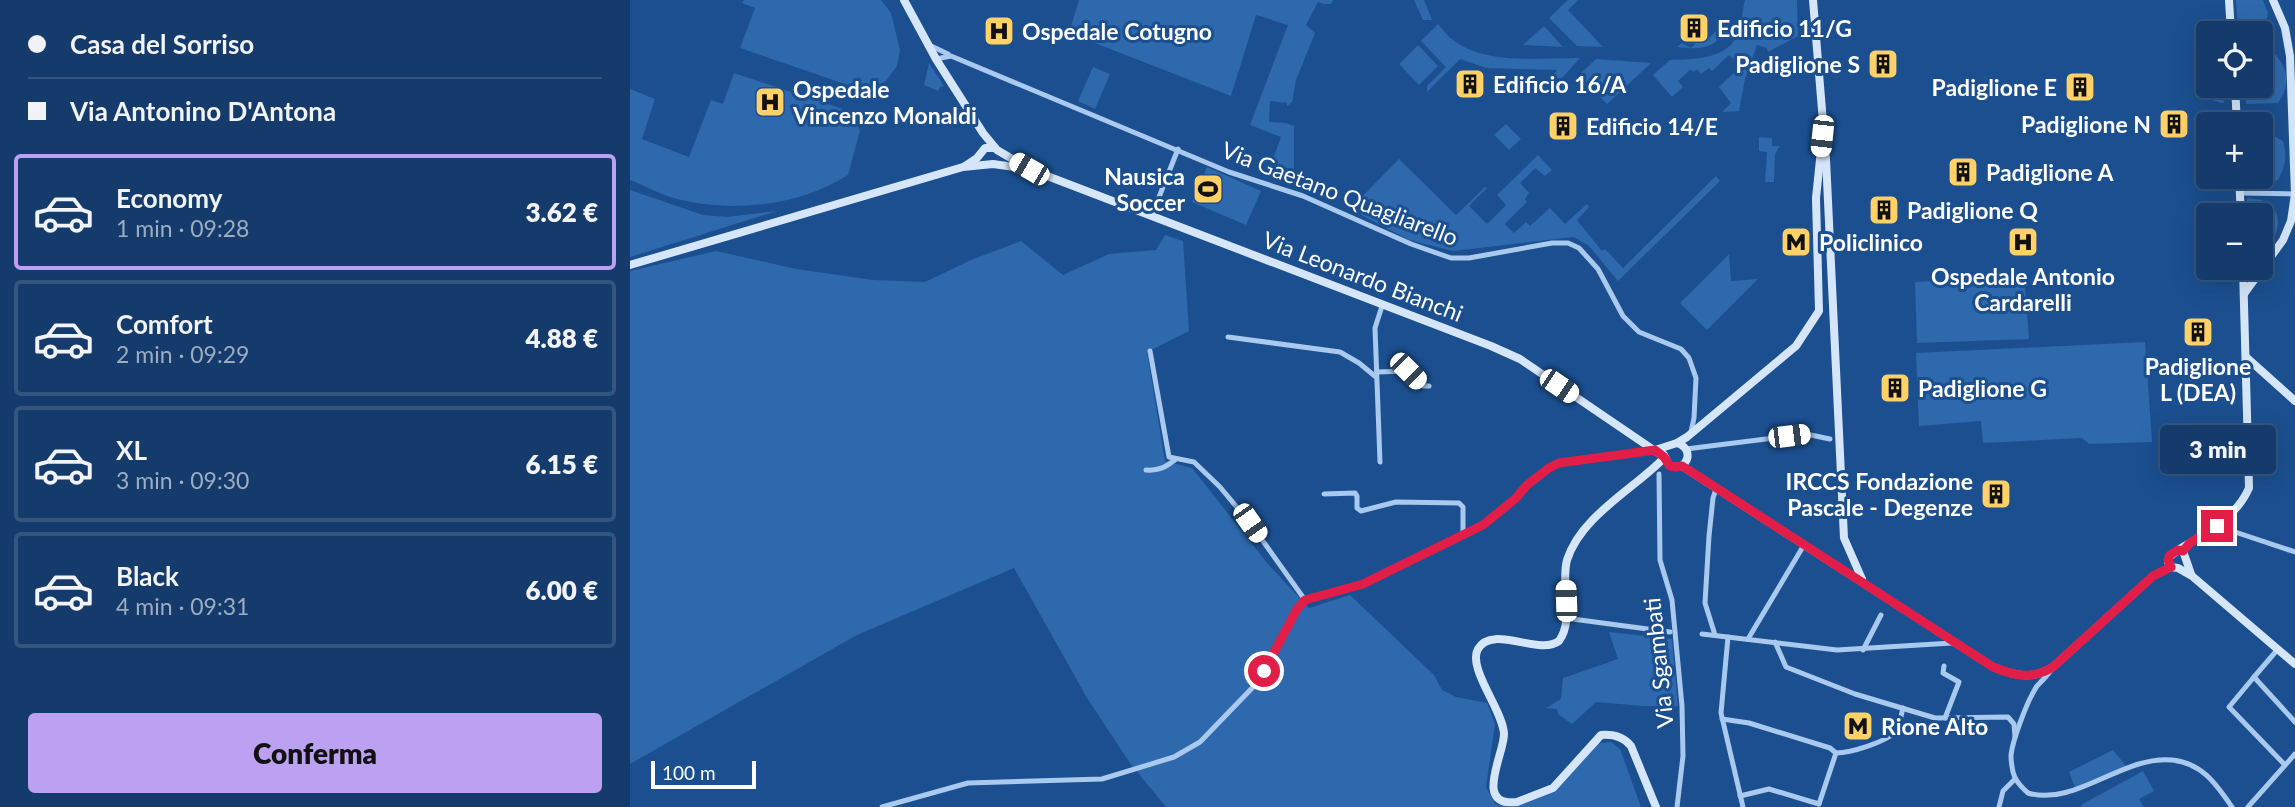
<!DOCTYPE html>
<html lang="it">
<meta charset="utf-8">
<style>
:root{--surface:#143b6b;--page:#1d4271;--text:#f1f3f6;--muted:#9dadc1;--line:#33557e;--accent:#bca0f2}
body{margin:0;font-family:Lato,sans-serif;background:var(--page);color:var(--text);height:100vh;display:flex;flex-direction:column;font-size:26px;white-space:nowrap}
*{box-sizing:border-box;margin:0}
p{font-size:23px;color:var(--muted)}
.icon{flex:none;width:38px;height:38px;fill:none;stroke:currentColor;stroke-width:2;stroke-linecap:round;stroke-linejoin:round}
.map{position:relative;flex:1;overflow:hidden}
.sheet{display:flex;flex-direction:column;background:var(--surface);width:630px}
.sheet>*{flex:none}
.top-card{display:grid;align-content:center;height:154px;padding:0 28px;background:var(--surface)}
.controls{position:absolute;left:1566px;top:21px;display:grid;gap:14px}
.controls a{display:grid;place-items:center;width:77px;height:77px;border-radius:7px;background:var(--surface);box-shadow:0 7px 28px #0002,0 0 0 2px var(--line);font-size:35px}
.scale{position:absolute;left:21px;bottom:18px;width:105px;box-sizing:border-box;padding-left:7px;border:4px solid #fff;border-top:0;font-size:19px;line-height:24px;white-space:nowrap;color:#fff;-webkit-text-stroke:5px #1b4f8f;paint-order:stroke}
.end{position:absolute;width:32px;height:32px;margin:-16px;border:9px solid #e11d48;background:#fff;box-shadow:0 0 0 4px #fff}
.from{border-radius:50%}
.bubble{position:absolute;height:49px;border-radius:7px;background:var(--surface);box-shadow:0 7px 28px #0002,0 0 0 2px var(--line);font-size:23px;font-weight:800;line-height:49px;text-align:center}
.car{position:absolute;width:21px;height:42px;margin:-21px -10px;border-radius:9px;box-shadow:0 0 5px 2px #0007;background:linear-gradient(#fff 24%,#345 0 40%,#fff 0 76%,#345 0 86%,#fff 0)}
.top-card b{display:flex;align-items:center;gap:24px;height:66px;font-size:26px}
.top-card b+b{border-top:2px solid var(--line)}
.top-card i{width:18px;height:18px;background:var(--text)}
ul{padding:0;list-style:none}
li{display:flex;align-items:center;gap:21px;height:116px;margin:0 14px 10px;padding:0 14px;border:4px solid var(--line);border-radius:7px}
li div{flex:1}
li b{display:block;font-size:26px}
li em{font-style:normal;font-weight:800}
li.on{border-color:var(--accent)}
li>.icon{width:63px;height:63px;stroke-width:1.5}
.button{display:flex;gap:14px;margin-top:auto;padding:14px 28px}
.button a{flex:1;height:80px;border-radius:7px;background:var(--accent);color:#111;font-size:28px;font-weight:800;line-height:80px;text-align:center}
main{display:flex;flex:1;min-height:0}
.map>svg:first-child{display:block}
</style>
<main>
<section class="sheet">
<div class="top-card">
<b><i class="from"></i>Casa del Sorriso</b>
<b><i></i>Via Antonino D'Antona</b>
</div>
<ul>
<li class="on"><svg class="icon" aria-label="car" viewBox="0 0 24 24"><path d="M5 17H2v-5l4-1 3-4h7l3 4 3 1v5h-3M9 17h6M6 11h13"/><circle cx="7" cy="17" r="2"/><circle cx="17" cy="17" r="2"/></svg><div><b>Economy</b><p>1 min · 09:28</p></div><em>3.62 €</em></li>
<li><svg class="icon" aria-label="car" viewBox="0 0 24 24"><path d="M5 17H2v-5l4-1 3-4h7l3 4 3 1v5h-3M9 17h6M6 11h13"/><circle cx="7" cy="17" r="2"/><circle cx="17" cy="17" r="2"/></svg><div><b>Comfort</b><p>2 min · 09:29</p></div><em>4.88 €</em></li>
<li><svg class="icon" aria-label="car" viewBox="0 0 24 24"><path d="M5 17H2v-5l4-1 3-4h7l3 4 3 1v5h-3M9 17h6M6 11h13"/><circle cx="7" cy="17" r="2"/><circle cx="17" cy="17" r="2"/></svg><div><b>XL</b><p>3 min · 09:30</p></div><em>6.15 €</em></li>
<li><svg class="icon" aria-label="car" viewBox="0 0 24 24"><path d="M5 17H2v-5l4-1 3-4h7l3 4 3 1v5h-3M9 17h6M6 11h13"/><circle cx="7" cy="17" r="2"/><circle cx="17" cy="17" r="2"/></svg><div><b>Black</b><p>4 min · 09:31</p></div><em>6.00 €</em></li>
</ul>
<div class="button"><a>Conferma</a></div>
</section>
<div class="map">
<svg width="1665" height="807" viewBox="0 0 1665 807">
<rect width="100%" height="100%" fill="#1b4f8f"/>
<g fill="#2e69ad">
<polygon points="114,0 251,0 261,13 270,50 267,66 256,81 235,91 110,48 125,8 112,3"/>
<polygon points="449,0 703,0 701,4 693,4 688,2 676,25 685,33 666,80 662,102 657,106 657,103 640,101 639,122 656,123 664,126 664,170 641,165 651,137 620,125 658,25 626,15 601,96 439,33"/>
<polygon points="784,0 794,0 802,20 793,20"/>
<polygon points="938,0 948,0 938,10 973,47 947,46 919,18"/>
<path d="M1115,0H1167L1168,36L1138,52L1137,48L1127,45L1115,79L1109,111L1092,112L1101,103L1089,87L1111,66L1099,55L1082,71L1079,68L1071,74L1067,69L1063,72L1061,69L1048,81L1053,87L1042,97L1023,75L1040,60C1062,59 1093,60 1106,38C1112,28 1112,11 1115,0Z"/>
<polygon points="1606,0 1633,0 1638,13 1635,29 1630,33 1608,33"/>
<path d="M808,24C813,29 817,36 823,40C854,65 913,58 950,58L932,78L921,79L927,70L856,68L830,59L797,92V86L816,67L791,41Z"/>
<path d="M1093,24L1097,25C1088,49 1070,50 1047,47L1052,43L1061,48L1074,35L1078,39Z"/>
<polygon points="914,26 933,47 893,45"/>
<polygon points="788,45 808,66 789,85 769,64"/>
<path d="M1646,55C1659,71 1660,86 1648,103L1616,104L1615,86H1631V56Z"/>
<polygon points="966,59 1021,63 977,104 949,75"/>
<path d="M1578,62V86H1593L1594,103C1571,101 1565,79 1578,62Z"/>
<polygon points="299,63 314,86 310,87 308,91 294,85"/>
<polygon points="463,67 480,74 465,109 448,101"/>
<path d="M104,73L222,112L230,131L218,175C171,205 109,212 56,201C37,198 18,187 0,180V89L25,99L12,139L59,157L81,100L93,104Z"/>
<polygon points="876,124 891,139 879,150 864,135"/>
<path d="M1639,133L1653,141C1657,157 1656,165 1648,180L1634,184H1623L1622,177H1631V134Z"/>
<polygon points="1129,137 1142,138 1142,146 1150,146 1145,154 1144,182 1135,182 1137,152 1129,151"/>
<polygon points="908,155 922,170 915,176 905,168 890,183 899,193 895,199 897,202 875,224 884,233 896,222 900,226 920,208 935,224 957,204 959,207 947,220 972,251 975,249 993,268 1086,176 1090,181 988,281 959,246 944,237 823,251 779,240 720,209 769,159 826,215 855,187 857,188 839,206 857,224 876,205 867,195"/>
<polygon points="577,167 631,191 616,225 562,202"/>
<polygon points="0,190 73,215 97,217 147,211 0,257"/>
<path d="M1617,198C1622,199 1630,199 1634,201C1658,213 1647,241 1631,253V215H1617Z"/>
<polygon points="535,235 553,241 559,331 517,352 535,461 562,468 638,564 679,608 720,595 804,675 812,690 826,697 857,703 865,724 856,787 865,804 877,807 536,807 500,763 457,698 384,568 227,635 0,764 0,271 86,251 166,269 243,280 295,282 341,260 391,241 433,275 479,254 526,250"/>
<polygon points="1099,254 1101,281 1128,279 1077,330 1050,303"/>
<polygon points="1394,275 1399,339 1287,343 1285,282"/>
<polygon points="1515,342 1522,442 1459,444 1452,438 1353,443 1351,421 1289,426 1286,353"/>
<polygon points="979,632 1042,639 1048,706 1013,706 966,702 942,724 928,714 927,709 916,708 931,699 933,678 988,659"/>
<polygon points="981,742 990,749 1011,807 883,807 925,792 969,743"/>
<polygon points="1483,750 1496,766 1446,790 1439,772"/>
<polygon points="1513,771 1524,791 1509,799 1514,807 1452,807 1451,805"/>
</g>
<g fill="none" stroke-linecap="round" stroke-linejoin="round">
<g stroke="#a9c9ee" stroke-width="5">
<polyline points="299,45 318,54"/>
<polyline points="306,59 321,56 599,172 673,196 781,244 821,258 839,258 922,243 938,243 949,248 968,269 993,316 1009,332 1051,349 1059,358 1066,378 1064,418 1061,432"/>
<polyline points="1610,193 1665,194"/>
<polyline points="522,215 548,149"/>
<polyline points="598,337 710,352 729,363 746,377"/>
<polyline points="520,351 539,457 564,462 590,487 620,523 675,600"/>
<polyline points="747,372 778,371 793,386 799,386"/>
<polyline points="1056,449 1176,434 1200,439"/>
<polyline points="750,462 745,328 752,306"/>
<path d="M516,470C529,471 536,467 546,459"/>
<polyline points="1029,474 1030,560 1042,600 1052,706 1053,756 1047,807"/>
<polyline points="694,494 725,493 727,496 727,508 731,511 766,502 829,503 833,507 833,535"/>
<polyline points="1587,526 1665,552"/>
<polyline points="935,618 1040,632"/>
<polyline points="1072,634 1207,650 1322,643"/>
<polyline points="1085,635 1075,603 1079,536 1083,498 1086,489"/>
<polyline points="1098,637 1091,713 1113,807"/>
<polyline points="1118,639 1174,545"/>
<polyline points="1145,642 1156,667 1225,694 1305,718 1378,717 1384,724 1385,737"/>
<polyline points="1648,649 1624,677 1665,722"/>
<polyline points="1233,650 1251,615"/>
<polyline points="1314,666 1313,673 1329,682 1315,718"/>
<path d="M1421,670C1417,676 1412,681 1407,686C1398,699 1382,741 1381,756C1381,761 1382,767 1383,772C1385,781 1391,787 1398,793C1445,807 1493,755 1542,760C1572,763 1586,784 1602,807"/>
<polyline points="1624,677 1599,707 1655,765"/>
<path d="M1092,719L1119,723L1200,748L1206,753C1220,753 1257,742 1266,731C1270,725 1271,715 1273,708"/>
<polyline points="1110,796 1139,789 1189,804"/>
<polyline points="1189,804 1206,753"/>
<polyline points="252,807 338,783 472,779 544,757 570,742 626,684 667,609 675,600 733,584 854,525 885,499 896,485 919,468 929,463 1022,450"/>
<polyline points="1369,807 1373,791 1385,779"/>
<polyline points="1618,807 1665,754"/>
</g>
<g stroke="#d6e6fa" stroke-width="8">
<polyline points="274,0 306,59 353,133 367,150 399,169 861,346 890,359 1034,457"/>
<polyline points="1183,0 1196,159 1214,538 1232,579"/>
<polyline points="1599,0 1601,33"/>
<polyline points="1605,86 1607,124"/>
<polyline points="335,166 347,158 355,148 365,148"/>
<polyline points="1609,177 1611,215"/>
<polyline points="0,265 333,167 363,164 392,168"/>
<polyline points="1614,294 1653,240 1661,221 1665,194 1660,56 1655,28 1643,0"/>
<polyline points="1616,357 1665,401"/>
<path d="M1047,443C1059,447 1061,458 1052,466"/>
<polyline points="1025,450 1047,443 1057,437 1166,346 1189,311 1186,198 1191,150"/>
<polyline points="1034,455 1039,465 1046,467 1052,466"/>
<path d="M1052,466L1363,667C1385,676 1402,680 1423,667L1523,576L1541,567"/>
<path d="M1548,550C1575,534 1606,518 1619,488L1613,268"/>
<polyline points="1553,551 1561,574"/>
<polyline points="1541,567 1548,568 1562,576 1665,664"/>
<polyline points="1541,567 1538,562 1539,557 1550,549"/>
<path d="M1026,807L1001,746C993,736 983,734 971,735L923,788L887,802C843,807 874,755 874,734C873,710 837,668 848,649C862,624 909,656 929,641C945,619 930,585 937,560C951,516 1004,489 1034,458"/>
</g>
</g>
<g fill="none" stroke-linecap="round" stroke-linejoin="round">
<path stroke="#e11d48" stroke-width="9" d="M634,671L667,609L675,600L733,584L853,525L885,499L897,485L919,468L929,463L1025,450L1034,457L1040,466L1046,467L1052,466L1065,474L1363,667C1385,676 1402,680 1423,667L1523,576L1541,567L1538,560L1540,555L1548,550L1553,551L1560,543L1587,526"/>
</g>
<defs>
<g id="building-square" transform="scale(1.575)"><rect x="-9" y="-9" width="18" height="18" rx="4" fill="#ffd166" stroke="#1b4f8f"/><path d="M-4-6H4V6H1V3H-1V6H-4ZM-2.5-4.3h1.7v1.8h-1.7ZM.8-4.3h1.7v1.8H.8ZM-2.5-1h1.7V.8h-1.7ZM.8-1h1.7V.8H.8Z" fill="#111"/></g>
<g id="hospital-square" transform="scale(1.575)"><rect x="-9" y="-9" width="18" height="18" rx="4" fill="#ffd166" stroke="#1b4f8f"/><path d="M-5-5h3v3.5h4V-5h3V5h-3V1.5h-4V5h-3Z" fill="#111"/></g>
<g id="stadium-square" transform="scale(1.575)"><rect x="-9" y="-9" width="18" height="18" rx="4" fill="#ffd166" stroke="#1b4f8f"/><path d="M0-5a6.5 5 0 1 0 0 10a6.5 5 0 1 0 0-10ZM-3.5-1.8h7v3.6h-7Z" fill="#111"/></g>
<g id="metro-square" transform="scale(1.575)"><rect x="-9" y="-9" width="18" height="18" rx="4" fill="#ffd166" stroke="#1b4f8f"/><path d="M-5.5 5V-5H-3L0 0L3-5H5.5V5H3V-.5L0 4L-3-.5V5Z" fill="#111"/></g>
</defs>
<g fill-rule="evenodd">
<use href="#building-square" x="1064" y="28"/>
<use href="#hospital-square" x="369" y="31"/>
<use href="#building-square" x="1253" y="64"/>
<use href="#building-square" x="840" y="84"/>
<use href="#building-square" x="1450" y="87"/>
<use href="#hospital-square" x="140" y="102"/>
<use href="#building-square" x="1544" y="124"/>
<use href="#building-square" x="933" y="126"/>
<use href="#building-square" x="1333" y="172"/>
<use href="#stadium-square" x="578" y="189"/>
<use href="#building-square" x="1254" y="210"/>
<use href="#metro-square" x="1166" y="242"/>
<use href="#hospital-square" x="1393" y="242"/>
<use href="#building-square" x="1568" y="332"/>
<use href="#building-square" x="1265" y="388"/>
<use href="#building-square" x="1366" y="494"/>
<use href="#metro-square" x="1228" y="726"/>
</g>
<g text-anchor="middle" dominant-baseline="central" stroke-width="6" stroke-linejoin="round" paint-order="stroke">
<g font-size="23" font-weight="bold" fill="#fff" stroke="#1b4f8f" text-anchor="start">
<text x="1087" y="28">Edificio 11/G</text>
<text x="392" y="31">Ospedale Cotugno</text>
<text x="1230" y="64" text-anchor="end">Padiglione S</text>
<text x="863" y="84">Edificio 16/A</text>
<text x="1427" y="87" text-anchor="end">Padiglione E</text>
<text x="163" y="89">Ospedale<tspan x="163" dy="26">Vincenzo Monaldi</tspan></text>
<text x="1521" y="124" text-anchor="end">Padiglione N</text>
<text x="956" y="126">Edificio 14/E</text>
<text x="1356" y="172">Padiglione A</text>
<text x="555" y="176" text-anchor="end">Nausica<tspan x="555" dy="26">Soccer</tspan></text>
<text x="1277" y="210">Padiglione Q</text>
<text x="1189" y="242">Policlinico</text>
<text x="1393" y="276" text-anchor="middle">Ospedale Antonio<tspan x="1393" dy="26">Cardarelli</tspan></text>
<text x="1568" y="366" text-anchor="middle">Padiglione<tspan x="1568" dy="26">L (DEA)</tspan></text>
<text x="1288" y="388">Padiglione G</text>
<text x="1343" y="481" text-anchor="end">IRCCS Fondazione<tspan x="1343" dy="26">Pascale - Degenze</tspan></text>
<text x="1251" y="726">Rione Alto</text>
</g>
<g font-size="23" fill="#fff" stroke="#1b4f8f">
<text transform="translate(710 193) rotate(21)">Via Gaetano Quagliarello</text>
<text transform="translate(733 276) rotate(21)">Via Leonardo Bianchi</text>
<text transform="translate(1028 663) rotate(-96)">Via Sgambati</text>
</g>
</g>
</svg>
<div class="controls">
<a><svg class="icon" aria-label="locate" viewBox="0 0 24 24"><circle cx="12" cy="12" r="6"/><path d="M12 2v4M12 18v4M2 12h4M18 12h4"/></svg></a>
<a>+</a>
<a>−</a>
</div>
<div class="scale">100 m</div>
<i class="end from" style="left:634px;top:671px"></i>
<i class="end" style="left:1587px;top:526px"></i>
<div class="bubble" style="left:1530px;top:425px;width:116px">3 min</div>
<i class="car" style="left:1192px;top:136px;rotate:186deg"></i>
<i class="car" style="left:399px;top:169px;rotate:300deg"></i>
<i class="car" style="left:778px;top:371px;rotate:135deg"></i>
<i class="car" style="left:929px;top:386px;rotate:124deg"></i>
<i class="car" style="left:1159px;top:436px;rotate:83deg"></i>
<i class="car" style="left:620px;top:523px;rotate:145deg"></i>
<i class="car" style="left:936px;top:601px;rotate:358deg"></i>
</div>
</main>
